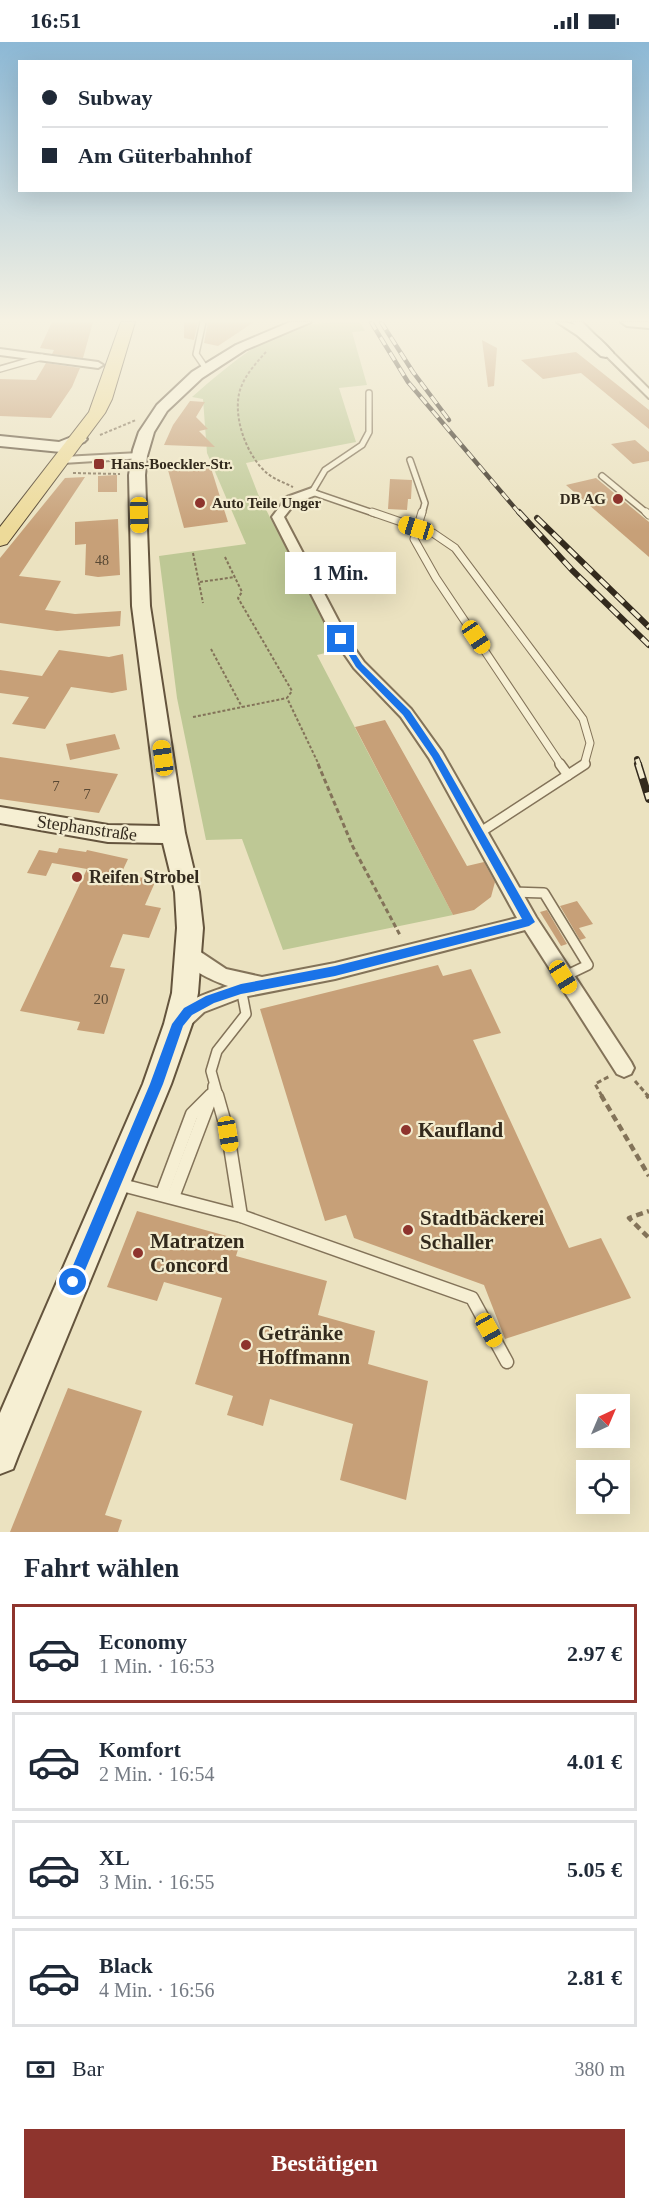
<!DOCTYPE html>
<html lang="de">
<meta charset="utf-8">
<style>
:root{--surface:#fff;--page:#f2f2f3;--text:#1f2937;--muted:#747a83;--line:#e0e1e3;--accent:#8e342d}
body{margin:0;font-family:Georgia,serif;background:var(--page);color:var(--text);height:100vh;display:flex;flex-direction:column;font-size:22px;white-space:nowrap}
*{box-sizing:border-box;margin:0}
p{font-size:20px;color:var(--muted)}
.icon{flex:none;width:33px;height:33px;fill:none;stroke:currentColor;stroke-width:2;stroke-linecap:round;stroke-linejoin:round}
.map{position:relative;height:1490px;overflow:hidden}
.side{display:flex;flex-direction:column;background:var(--surface);flex:1}
.side>*{flex:none}
.top-card{position:absolute;left:18px;top:18px;width:614px;height:132px;border-radius:0px;box-shadow:0 6px 24px #0002;display:grid;align-content:center;height:132px;padding:0 24px;background:var(--surface)}
.needle{width:39px;rotate:44deg}
.controls{position:absolute;left:576px;top:1352px;display:grid;gap:12px}
.controls a{display:grid;place-items:center;width:54px;height:54px;border-radius:0px;background:var(--surface);box-shadow:0 6px 24px #0002;font-size:30px}
.end{position:absolute;width:27px;height:27px;margin:-14px;border:8px solid #1a73e8;background:#fff;box-shadow:0 0 0 3px #fff}
.from{border-radius:50%}
.bubble{position:absolute;height:42px;border-radius:0px;background:var(--surface);box-shadow:0 6px 24px #0002;font-size:20px;font-weight:700;line-height:42px;text-align:center}
.car{position:absolute;width:18px;height:36px;margin:-18px -9px;border-radius:8px;box-shadow:0 0 4px 2px #0007;background:linear-gradient(#f5c518 24%,#345 0 40%,#f5c518 0 76%,#345 0 86%,#f5c518 0)}
.top-card b{display:flex;align-items:center;gap:21px;height:57px;font-size:22px}
.top-card b+b{border-top:2px solid var(--line)}
.top-card i{width:15px;height:15px;background:var(--text)}
ul{padding:0;list-style:none}
li{display:flex;align-items:center;gap:18px;height:99px;margin:0 12px 9px;padding:0 12px;border:3px solid var(--line);border-radius:0px}
li div{flex:1}
li b{display:block;font-size:22px}
li em{font-style:normal;font-weight:700}
li.current{border-color:var(--accent)}
li>.icon{width:54px;height:54px;stroke-width:1.5}
h2{padding:0 24px;font-size:27px;line-height:72px}
.pay{display:flex;align-items:center;gap:15px;height:66px;padding:0 24px;font-size:22px}
.pay p{margin-inline-start:auto}
.action{display:flex;gap:12px;margin-top:auto;padding:12px 24px}
.action a{flex:1;height:69px;border-radius:0px;background:var(--accent);color:#fff;font-size:24px;font-weight:700;line-height:69px;text-align:center}
.status{display:flex;justify-content:space-between;align-items:center;height:42px;padding:0 30px;background:var(--surface);direction:ltr}
.status svg{height:16px;fill:currentColor}
.map>svg:first-child{display:block}
</style>
<div class="status"><b>16:51</b><svg viewBox="0 0 49 12"><path d="M0 12V9h3v3zM5 12V6h3v6zM10 12V3h3v9zM15 12V0h3v12zM26 1h20v11H26zM47 4h2v5h-2z"/></svg></div>
<div class="map">
<svg width="649" height="1490" viewBox="0 0 649 1490">
<rect width="100%" height="100%" fill="#ebe2c0"/>
<path fill="#bec895" d="M360,280L365,289L352,290L367,343L339,346L356,400L246,421L258,452L338,608L317,613L453,873L283,908L242,797L206,798L177,656L159,514L246,502L207,411L203,357L192,355C217,333 245,309 274,294C299,280 332,280 360,280Z"/>
<g fill="#c7a078">
<polygon points="52,280 93,280 83,316 52,312 54,308 40,306"/>
<polygon points="184,280 198,280 194,298 184,296"/>
<polygon points="208,280 254,280 218,304 204,301"/>
<polygon points="482,298 497,306 494,344 488,345"/>
<polygon points="576,310 649,368 649,387 581,331 543,337 521,318"/>
<polygon points="46,321 80,326 72,345 51,376 0,374 0,337 36,338"/>
<polygon points="190,359 205,360 196,375 208,387 199,389 215,405 164,403 173,383"/>
<polygon points="635,398 649,410 649,419 633,422 611,402"/>
<polygon points="210,423 228,480 184,486 168,428"/>
<polygon points="117,433 117,450 98,450 98,434"/>
<polygon points="85,435 19,534 61,539 45,568 75,572 121,569 120,584 57,589 0,581 0,516 65,436"/>
<polygon points="596,436 649,480 649,515 566,443"/>
<polygon points="390,437 412,438 411,457 408,457 407,468 388,467"/>
<polygon points="118,477 120,533 98,535 85,533 86,502 75,503 75,480"/>
<polygon points="59,608 109,615 123,612 127,648 112,651 71,645 45,687 12,682 29,655 0,651 0,628 42,634"/>
<polygon points="385,678 467,824 484,820 495,840 491,855 474,868 453,873 355,685"/>
<polygon points="115,692 120,707 70,718 66,702"/>
<polygon points="0,715 82,727 118,732 99,771 0,757"/>
<polygon points="59,806 86,810 87,808 128,817 121,832 156,838 145,863 161,866 149,896 123,892 110,925 125,927 104,992 77,988 80,980 20,969 87,827 52,821 46,834 27,831 39,808 57,811"/>
<polygon points="577,859 593,882 579,886 586,896 580,898 560,864"/>
<polygon points="547,868 567,902 561,904 540,870"/>
<polygon points="438,923 443,934 471,927 501,991 473,998 569,1206 601,1196 631,1256 505,1297 484,1243 354,1196 346,1173 325,1179 260,967"/>
<polygon points="137,1169 241,1198 236,1214 327,1239 318,1273 375,1289 368,1322 428,1339 406,1458 340,1438 353,1382 270,1357 263,1384 227,1373 233,1354 195,1342 222,1256 164,1240 157,1259 107,1245"/>
<polygon points="68,1346 142,1369 105,1473 122,1478 118,1490 10,1490"/>
</g>
<g fill="none" stroke-linecap="round" stroke-linejoin="round">
<g stroke="#837359" stroke-width="8">
<g id="lane-far3">
<polyline points="203,280 196,312 207,328"/>
<polyline points="0,327 42,315"/>
<polyline points="369,351 369,390 362,403 325,428 312,450 376,472"/>
<polyline points="410,418 425,461 422,472"/>
<polyline points="602,434 648,472"/>
</g>
</g>
<g stroke="#837359" stroke-width="9">
<g id="lane-far2">
<polyline points="372,470 433,491 455,506 583,677 590,701 584,723"/>
<polyline points="422,470 414,497 436,536 561,723"/>
<polyline points="646,470 649,473"/>
</g>
</g>
<g stroke="#837359" stroke-width="12">
<g id="lane-far1">
<polyline points="560,722 568,733"/>
<polyline points="479,791 585,722"/>
<polyline points="512,850 544,851 588,923 563,935"/>
<polyline points="210,1054 213,1051 213,1044"/>
<polyline points="218,1054 211,1029 217,1009 246,972 241,946"/>
</g>
</g>
<g stroke="#837359" stroke-width="15">
<g id="lane">
<polyline points="217,1053 228,1092 241,1174"/>
<polyline points="118,1142 241,1174 472,1256 507,1320"/>
<polyline points="162,1152 192,1072 211,1053"/>
<polyline points="173,1155 211,1055"/>
</g>
</g>
<g stroke="#837359" stroke-width="4">
<g id="street">
<polygon points="572,280 582,280 649,347 649,356"/>
<polygon points="0,307 98,320 103,323 98,326 0,313"/>
<polygon points="139,411 143,412 143,416 63,421 57,418 63,415"/>
<path d="M312,446L318,450L316,453L295,461L284,475L348,597L364,620L411,667L442,710L536,875L631,1020L634,1026L631,1032L624,1035L617,1032L525,888L335,937L243,955L204,970L186,987L179,990L172,987L169,981C180,958 206,952 228,944C209,937 190,929 180,911L183,906L190,903L226,927L262,935L335,921L517,876L429,716L401,675L354,626L334,597L272,475L287,455Z"/>
</g>
</g>
<g stroke="#64543d" stroke-width="4">
<g id="secondary">
<polygon points="290,280 311,280 245,308 202,336 167,369 154,390 147,414 145,433 150,564 185,791 199,850 203,886 198,951 192,982 171,1042 18,1414 13,1427 0,1432 0,1371 143,1042 164,982 172,951 177,886 175,850 163,801 108,800 0,781 0,765 108,783 160,784 132,564 129,433 133,408 139,390 157,363 192,330 236,303"/>
<path d="M557,280C580,280 598,293 613,311L606,315L601,314L577,293Z"/>
<polygon points="621,280 649,280 649,286 627,284"/>
<polygon points="79,392 87,397 84,400 61,410 0,404 0,394 59,400"/>
</g>
</g>
<g stroke="#50412d" stroke-width="2">
<polygon id="primary" points="121,280 135,280 112,357 105,371 7,502 0,504 0,485 89,370"/>
</g>
<g stroke="#837359" stroke-width="2" stroke-dasharray="3 2" stroke-linecap="butt">
<path d="M266,310C256,321 245,333 240,348C232,375 247,415 268,432C276,438 285,441 293,445"/>
<polyline points="100,393 136,378"/>
<polyline points="73,431 120,432"/>
<polyline points="193,511 203,561"/>
<polyline points="225,515 242,550 238,556 292,649 287,656 319,723"/>
<polyline points="200,540 235,535"/>
<polyline points="211,607 242,665"/>
<polyline points="193,675 287,656"/>
</g>
<g stroke="#837359" stroke-width="3" stroke-dasharray="5 3" stroke-linecap="butt">
<polyline points="318,722 353,805 401,895"/>
<polyline points="635,1039 648,1054"/>
<polyline points="602,1054 595,1042 610,1034"/>
</g>
<g stroke="#837359" stroke-width="4.5" stroke-dasharray="7 4.5" stroke-linecap="butt">
<polyline points="601,1053 649,1134"/>
<polyline points="647,1053 649,1056"/>
<polyline points="648,1195 629,1176 649,1169"/>
</g>
<use href="#lane-far3" stroke="#f6efd3" stroke-width="5"/>
<use href="#lane-far2" stroke="#f6efd3" stroke-width="7"/>
<use href="#lane-far1" stroke="#f6efd3" stroke-width="9"/>
<use href="#lane" stroke="#f6efd3" stroke-width="12"/>
<use href="#street" fill="#f6efd3" fill-rule="evenodd"/>
<use href="#secondary" fill="#f6efd3" fill-rule="evenodd"/>
<use href="#primary" fill="#edda99" fill-rule="evenodd"/>
<g stroke="#332a1d" stroke-width="4.5">
<g id="rail-far2">
<polyline points="371,280 408,340 520,472"/>
<polyline points="381,280 413,330 449,378"/>
</g>
</g>
<g stroke="#332a1d" stroke-width="6">
<g id="rail-far1">
<polyline points="519,470 572,528 649,603"/>
<polyline points="537,476 649,585"/>
<polyline points="637,717 639,723"/>
</g>
</g>
<g stroke="#332a1d" stroke-width="8">
<polyline id="rail" points="638,722 649,757"/>
</g>
<use href="#rail-far2" stroke="#f3eccf" stroke-width="3" stroke-dasharray="9" stroke-linecap="butt"/>
<use href="#rail-far1" stroke="#f3eccf" stroke-width="4" stroke-dasharray="11" stroke-linecap="butt"/>
<use href="#rail" stroke="#f3eccf" stroke-width="5" stroke-dasharray="15" stroke-linecap="butt"/>
</g>
<linearGradient id="sky" x2="0" y2="1"><stop stop-color="#8cb8d5"/><stop offset="0.57" stop-color="#f6f2e3"/><stop offset="1" stop-color="#f6f2e3" stop-opacity="0"/></linearGradient>
<rect width="649" height="489" fill="url(#sky)"/>
<polygon fill="#1a73e8" points="338,595 344,595 362,622 410,669 439,712 535,880 529,884 335,934 241,952 214,961 192,973 183,984 163,1042 78,1245 73,1247 66,1240 150,1042 172,982 184,966 206,954 241,942 335,924 522,877 432,715 403,673 356,625"/>
<g fill="#8e342d" stroke="#f3eccf" stroke-width="2">
<rect x="93" y="416" width="12" height="12" rx="3"/>
<circle cx="618" cy="457" r="6"/>
<circle cx="200" cy="461" r="6"/>
<circle cx="77" cy="835" r="6"/>
<circle cx="406" cy="1088" r="6"/>
<circle cx="408" cy="1188" r="6"/>
<circle cx="138" cy="1211" r="6"/>
<circle cx="246" cy="1303" r="6"/>
</g>
<g text-anchor="middle" dominant-baseline="central" stroke-width="4.5" stroke-linejoin="round" paint-order="stroke">
<g font-size="14" fill="#584834">
<text x="102" y="518">48</text>
</g>
<g font-size="15" font-weight="bold" fill="#332a1d" stroke="#f3eccf" text-anchor="start">
<text x="111" y="422">Hans-Boeckler-Str.</text>
<text x="606" y="457" text-anchor="end">DB AG</text>
<text x="212" y="461">Auto Teile Unger</text>
</g>
<g font-size="15" fill="#584834">
<text x="56" y="744">7</text>
<text x="87" y="752">7</text>
<text x="101" y="957">20</text>
</g>
<g font-size="18" fill="#332a1d" stroke="#f3eccf">
<text transform="translate(87 786) rotate(8)">Stephanstraße</text>
</g>
<g font-size="18" font-weight="bold" fill="#332a1d" stroke="#f3eccf" text-anchor="start">
<text x="89" y="835">Reifen Strobel</text>
</g>
<g font-size="21" font-weight="bold" fill="#332a1d" stroke="#f3eccf" text-anchor="start">
<text x="418" y="1088">Kaufland</text>
<text x="420" y="1176">Stadtbäckerei<tspan x="420" dy="24">Schaller</tspan></text>
<text x="150" y="1199">Matratzen<tspan x="150" dy="24">Concord</tspan></text>
<text x="258" y="1291">Getränke<tspan x="258" dy="24">Hoffmann</tspan></text>
</g>
</g>
</svg>
<div class="controls">
<a><svg class="needle" viewBox="-14 -14 28 28"><path d="M0-13l5 13h-10z" fill="#e53935"/><path d="M0 13l5-13h-10z" fill="#747a83"/></svg></a>
<a><svg class="icon" aria-label="locate" viewBox="0 0 24 24"><circle cx="12" cy="12" r="6"/><path d="M12 2v4M12 18v4M2 12h4M18 12h4"/></svg></a>
</div>
<i class="end from" style="left:73px;top:1240px"></i>
<i class="end" style="left:341px;top:597px"></i>
<div class="bubble" style="left:285px;top:510px;width:111px">1 Min.</div>
<i class="car" style="left:139px;top:473px;rotate:179deg"></i>
<i class="car" style="left:416px;top:486px;rotate:287deg"></i>
<i class="car" style="left:476px;top:595px;rotate:146deg"></i>
<i class="car" style="left:163px;top:716px;rotate:352deg"></i>
<i class="car" style="left:563px;top:935px;rotate:148deg"></i>
<i class="car" style="left:228px;top:1092px;rotate:171deg"></i>
<i class="car" style="left:489px;top:1288px;rotate:151deg"></i>
<div class="top-card">
<b><i class="from"></i>Subway</b>
<b><i></i>Am Güterbahnhof</b>
</div>
</div>
<section class="side">
<h2>Fahrt wählen</h2>
<ul>
<li class="current"><svg class="icon" aria-label="car" viewBox="0 0 24 24"><path d="M5 17H2v-5l4-1 3-4h7l3 4 3 1v5h-3M9 17h6M6 11h13"/><circle cx="7" cy="17" r="2"/><circle cx="17" cy="17" r="2"/></svg><div><b>Economy</b><p>1 Min. · 16:53</p></div><em>2.97 €</em></li>
<li><svg class="icon" aria-label="car" viewBox="0 0 24 24"><path d="M5 17H2v-5l4-1 3-4h7l3 4 3 1v5h-3M9 17h6M6 11h13"/><circle cx="7" cy="17" r="2"/><circle cx="17" cy="17" r="2"/></svg><div><b>Komfort</b><p>2 Min. · 16:54</p></div><em>4.01 €</em></li>
<li><svg class="icon" aria-label="car" viewBox="0 0 24 24"><path d="M5 17H2v-5l4-1 3-4h7l3 4 3 1v5h-3M9 17h6M6 11h13"/><circle cx="7" cy="17" r="2"/><circle cx="17" cy="17" r="2"/></svg><div><b>XL</b><p>3 Min. · 16:55</p></div><em>5.05 €</em></li>
<li><svg class="icon" aria-label="car" viewBox="0 0 24 24"><path d="M5 17H2v-5l4-1 3-4h7l3 4 3 1v5h-3M9 17h6M6 11h13"/><circle cx="7" cy="17" r="2"/><circle cx="17" cy="17" r="2"/></svg><div><b>Black</b><p>4 Min. · 16:56</p></div><em>2.81 €</em></li>
</ul>
<div class="pay"><svg class="icon" aria-label="cash" viewBox="0 0 24 24"><path d="M3 7h18v10H3z"/><circle cx="12" cy="12" r="2"/></svg>Bar<p>380 m</p></div>
<div class="action"><a>Bestätigen</a></div>
</section>
